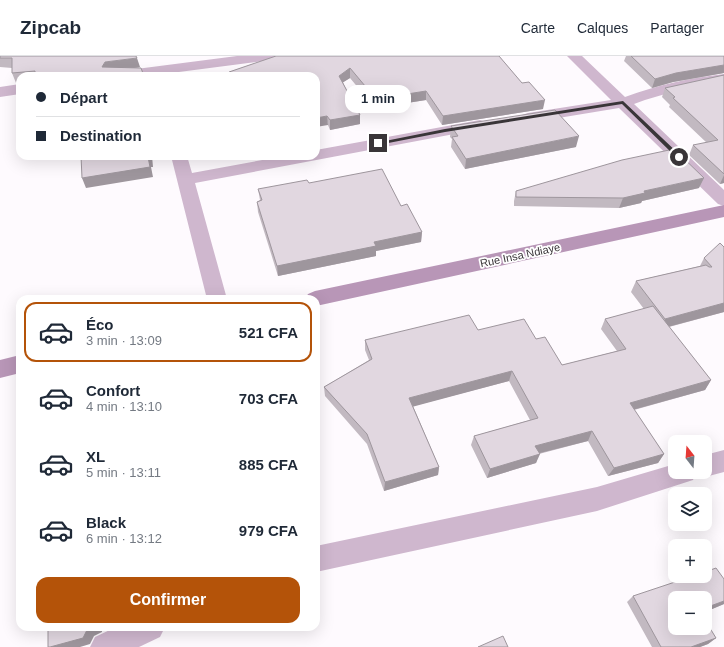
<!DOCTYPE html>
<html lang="fr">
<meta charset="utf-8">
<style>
:root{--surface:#fff;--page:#f6f6f7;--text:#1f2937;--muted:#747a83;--line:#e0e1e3;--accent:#b45309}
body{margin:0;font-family:Helvetica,sans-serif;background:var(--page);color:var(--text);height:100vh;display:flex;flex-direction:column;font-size:15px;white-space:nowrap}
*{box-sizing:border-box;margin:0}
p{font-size:13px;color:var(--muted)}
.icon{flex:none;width:22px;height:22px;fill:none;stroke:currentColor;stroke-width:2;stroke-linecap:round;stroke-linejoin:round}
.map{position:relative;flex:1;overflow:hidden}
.drawer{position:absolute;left:16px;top:239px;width:304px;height:336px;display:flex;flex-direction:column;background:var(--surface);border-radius:12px;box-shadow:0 4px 16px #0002}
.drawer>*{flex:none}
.hud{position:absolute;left:16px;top:16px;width:304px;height:88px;border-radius:12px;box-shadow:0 4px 16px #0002;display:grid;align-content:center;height:88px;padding:0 20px;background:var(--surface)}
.needle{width:26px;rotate:343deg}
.tools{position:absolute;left:668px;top:379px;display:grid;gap:8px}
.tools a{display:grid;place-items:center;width:44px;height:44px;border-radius:8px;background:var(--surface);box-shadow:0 4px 16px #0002;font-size:20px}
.end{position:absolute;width:18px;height:18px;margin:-9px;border:5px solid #393538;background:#fff;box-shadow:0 0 0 2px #fff}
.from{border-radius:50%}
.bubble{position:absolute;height:28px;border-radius:12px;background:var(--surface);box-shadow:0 4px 16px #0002;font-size:13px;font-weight:600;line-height:28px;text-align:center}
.hud b{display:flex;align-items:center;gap:14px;height:38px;font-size:15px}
.hud b+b{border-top:1px solid var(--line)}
.hud i{width:10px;height:10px;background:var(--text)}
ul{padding:7px 0 0;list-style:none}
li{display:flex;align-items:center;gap:12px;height:60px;margin:0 8px 6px;padding:0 12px;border:2px solid transparent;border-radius:12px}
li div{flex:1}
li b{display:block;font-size:15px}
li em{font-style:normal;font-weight:600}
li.selected{border-color:var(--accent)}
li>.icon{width:36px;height:36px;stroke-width:1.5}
.action{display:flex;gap:8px;margin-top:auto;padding:8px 20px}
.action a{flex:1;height:46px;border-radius:12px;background:var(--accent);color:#fff;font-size:16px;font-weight:600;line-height:46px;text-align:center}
header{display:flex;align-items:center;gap:24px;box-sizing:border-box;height:56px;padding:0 20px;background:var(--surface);border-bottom:1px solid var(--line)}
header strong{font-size:19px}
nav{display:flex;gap:22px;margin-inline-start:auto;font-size:14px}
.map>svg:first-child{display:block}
</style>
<header>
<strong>Zipcab</strong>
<nav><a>Carte</a><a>Calques</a><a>Partager</a></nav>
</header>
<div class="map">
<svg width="724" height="591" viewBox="0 0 724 591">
<rect width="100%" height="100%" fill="#fefafe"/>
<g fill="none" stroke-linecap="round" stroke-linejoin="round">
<g fill="#cfb7ce" fill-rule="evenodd">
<polygon points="237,0 278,0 276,3 271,4 148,20 106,20 108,17 113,16"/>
<path d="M567,0H582L625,41C657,29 690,22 724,18V26C693,31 663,37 634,48L724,134V150L718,148L619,52L528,67L522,65L520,62L522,59L528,57L611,44Z"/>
<polygon points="20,28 20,38 0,41 0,31"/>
<polygon points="480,64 486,66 488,69 486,72 195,127 227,243 207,243 171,100 187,100 192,117 284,100 316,100 316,94"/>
<polygon points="724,394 724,416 705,421 696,417 693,424 597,455 316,516 316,490 597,431 675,408 675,416 705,416 705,399"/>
<polygon points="116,571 165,571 160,581 139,591 90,591 95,581"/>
</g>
<g fill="#b896b7" fill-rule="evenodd">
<polygon points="724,149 724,161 316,250 316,243 305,243 308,238 315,235"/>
<polygon points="20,299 20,317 0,322 0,304"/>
</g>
</g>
<g fill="#c2b9c1">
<polygon points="0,0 140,11 135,12 144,20 20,20 20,27 16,27 12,17 12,12 0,11"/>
<polygon points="499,0 543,53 442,69 426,44 375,52 350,22 343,26 360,68 330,74 328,69 316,20 229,20 229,16"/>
<polygon points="626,0 724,0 724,17 673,26 652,32 624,5"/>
<polygon points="724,19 724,127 720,128 689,99 693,89 707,87 669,51 670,49 662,41 665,32"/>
<polygon points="451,70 576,91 465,113 451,91 452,83 450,81"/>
<polygon points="309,127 401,150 422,176 421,186 376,195 376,200 278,220 258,156 257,146 260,144 258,133"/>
<polygon points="699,132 642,145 641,147 619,152 514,150 514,145 516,135"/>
<polygon points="724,191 724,256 669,271 711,324 705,334 634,354 664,398 658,407 608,420 588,385 539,398 536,407 487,422 471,389 474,380 530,364 509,325 413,350 439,411 438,419 384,435 367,388 325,340 324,331 369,304 365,294 365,284 478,274 536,283 562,309 617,295 601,273 605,263 644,253 631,236 636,225 700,210 704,202"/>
<polygon points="724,523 724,548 705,556 675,542 716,582 708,588 700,591 652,591 627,546 633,540"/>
</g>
<g fill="#9e969d">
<polygon points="137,2 140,11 108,16 102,11 105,6"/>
<polygon points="724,9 724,17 673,26 652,32 655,23 676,17"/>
<polygon points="350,12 350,22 339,29 339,20"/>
<polygon points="426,35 426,44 375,52 376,43"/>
<polygon points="545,44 543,53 442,69 443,60"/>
<polygon points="360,59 360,68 330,74 330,64"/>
<polygon points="327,60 328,69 316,71 316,62"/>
<polygon points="579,80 576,91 465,113 466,103"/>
<polygon points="151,100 152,100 153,111 151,111 153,121 86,132 82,122"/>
<polygon points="724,119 724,127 720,128"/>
<polygon points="704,122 699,132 642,145 641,147 619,152 623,142 644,135"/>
<polygon points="422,176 421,186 376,195 376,200 278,220 277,210 374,186"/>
<polygon points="724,247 724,256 660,273 665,263"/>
<polygon points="512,315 509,325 408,352 409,342"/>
<polygon points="711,324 705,334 625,356 630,347"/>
<polygon points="592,375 588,385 532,399 535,390"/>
<polygon points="540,398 536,407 487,422 490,413"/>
<polygon points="664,398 658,407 608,420 614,412"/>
<polygon points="439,411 438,419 384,435 385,426"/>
<polygon points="724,545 724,548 705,556 705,552"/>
<polygon points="92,571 102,571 102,576 94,580 90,588 80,591 50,591"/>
<polygon points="716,582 708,588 700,591 691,591"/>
</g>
<g fill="#e1d7e0" stroke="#9e969d">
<polygon points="0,0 136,0 137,2 105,6 102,11 141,12 144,20 35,20 35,15 12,17 12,2 0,2"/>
<polygon points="276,0 499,0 522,27 529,26 545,44 443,60 426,35 376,43 350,12 339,20 360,59 330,64 327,60 316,62 316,20 233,20 229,16"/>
<polygon points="631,0 724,0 724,9 676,17 655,23"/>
<polygon points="724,19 724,118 693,89 718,84 673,42 675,41 665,32"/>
<polygon points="555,54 579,80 466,103 452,81 458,80 451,70"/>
<polygon points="674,93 704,122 644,135 645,137 623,142 516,141 516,135 622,104"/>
<polygon points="81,100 151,100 151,101 148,101 150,111 82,122"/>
<polygon points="382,113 401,150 407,148 422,176 374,186 376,190 277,210 257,146 262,144 258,133 307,124 309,127"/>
<polygon points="720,187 724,191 724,247 665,263 636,225 706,209 709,211 712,211 704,202"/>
<polygon points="653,250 711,324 630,347 664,398 614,412 592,375 535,390 540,398 490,413 474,380 538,362 512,315 409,342 439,411 385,426 367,378 324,331 372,303 365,284 469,259 478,274 524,263 536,283 545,281 562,309 626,293 605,263"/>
<polygon points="716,512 724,523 724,545 705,552 705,542 675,542 675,572 705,572 705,564 716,582 691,591 661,591 633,540 693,520 705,520 705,516"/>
<polygon points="48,571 92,571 87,574 83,582 50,591 48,591"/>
<polygon points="503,580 508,591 478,591"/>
</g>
<polygon fill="#393538" points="623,45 681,100 681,102 677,102 622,48 445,76 378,89 375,87 445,73"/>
<g text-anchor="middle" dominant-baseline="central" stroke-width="3.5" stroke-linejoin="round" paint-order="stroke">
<g font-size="11" fill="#393538" stroke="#fff">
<text transform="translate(520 199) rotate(-12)">Rue Insa Ndiaye</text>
</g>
</g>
</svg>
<div class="tools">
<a><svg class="needle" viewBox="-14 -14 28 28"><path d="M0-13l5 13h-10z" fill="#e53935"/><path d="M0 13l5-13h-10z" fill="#747a83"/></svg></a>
<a><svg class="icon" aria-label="layers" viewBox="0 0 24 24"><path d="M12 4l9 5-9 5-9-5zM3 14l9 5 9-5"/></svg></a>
<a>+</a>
<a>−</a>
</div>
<i class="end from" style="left:679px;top:101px"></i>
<i class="end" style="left:378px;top:87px"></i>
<div class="bubble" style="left:345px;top:29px;width:66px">1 min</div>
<div class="hud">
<b><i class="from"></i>Départ</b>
<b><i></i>Destination</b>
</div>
<section class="drawer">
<ul>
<li class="selected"><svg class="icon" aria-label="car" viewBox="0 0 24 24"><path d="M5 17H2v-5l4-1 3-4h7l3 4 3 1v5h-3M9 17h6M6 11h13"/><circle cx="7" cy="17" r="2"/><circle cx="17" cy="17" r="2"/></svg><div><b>Éco</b><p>3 min · 13:09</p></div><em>521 CFA</em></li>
<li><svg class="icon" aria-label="car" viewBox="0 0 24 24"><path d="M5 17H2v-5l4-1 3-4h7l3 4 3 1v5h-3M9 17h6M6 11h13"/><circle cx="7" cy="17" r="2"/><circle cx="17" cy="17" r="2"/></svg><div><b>Confort</b><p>4 min · 13:10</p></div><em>703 CFA</em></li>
<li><svg class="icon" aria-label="car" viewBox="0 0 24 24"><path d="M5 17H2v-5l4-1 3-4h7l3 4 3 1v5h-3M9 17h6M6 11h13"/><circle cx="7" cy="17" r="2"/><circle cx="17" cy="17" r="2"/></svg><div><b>XL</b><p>5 min · 13:11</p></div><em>885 CFA</em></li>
<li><svg class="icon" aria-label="car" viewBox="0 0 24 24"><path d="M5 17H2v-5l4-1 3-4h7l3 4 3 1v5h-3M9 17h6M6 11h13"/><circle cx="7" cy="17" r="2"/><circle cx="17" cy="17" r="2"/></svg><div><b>Black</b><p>6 min · 13:12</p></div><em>979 CFA</em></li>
</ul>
<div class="action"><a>Confirmer</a></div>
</section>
</div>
